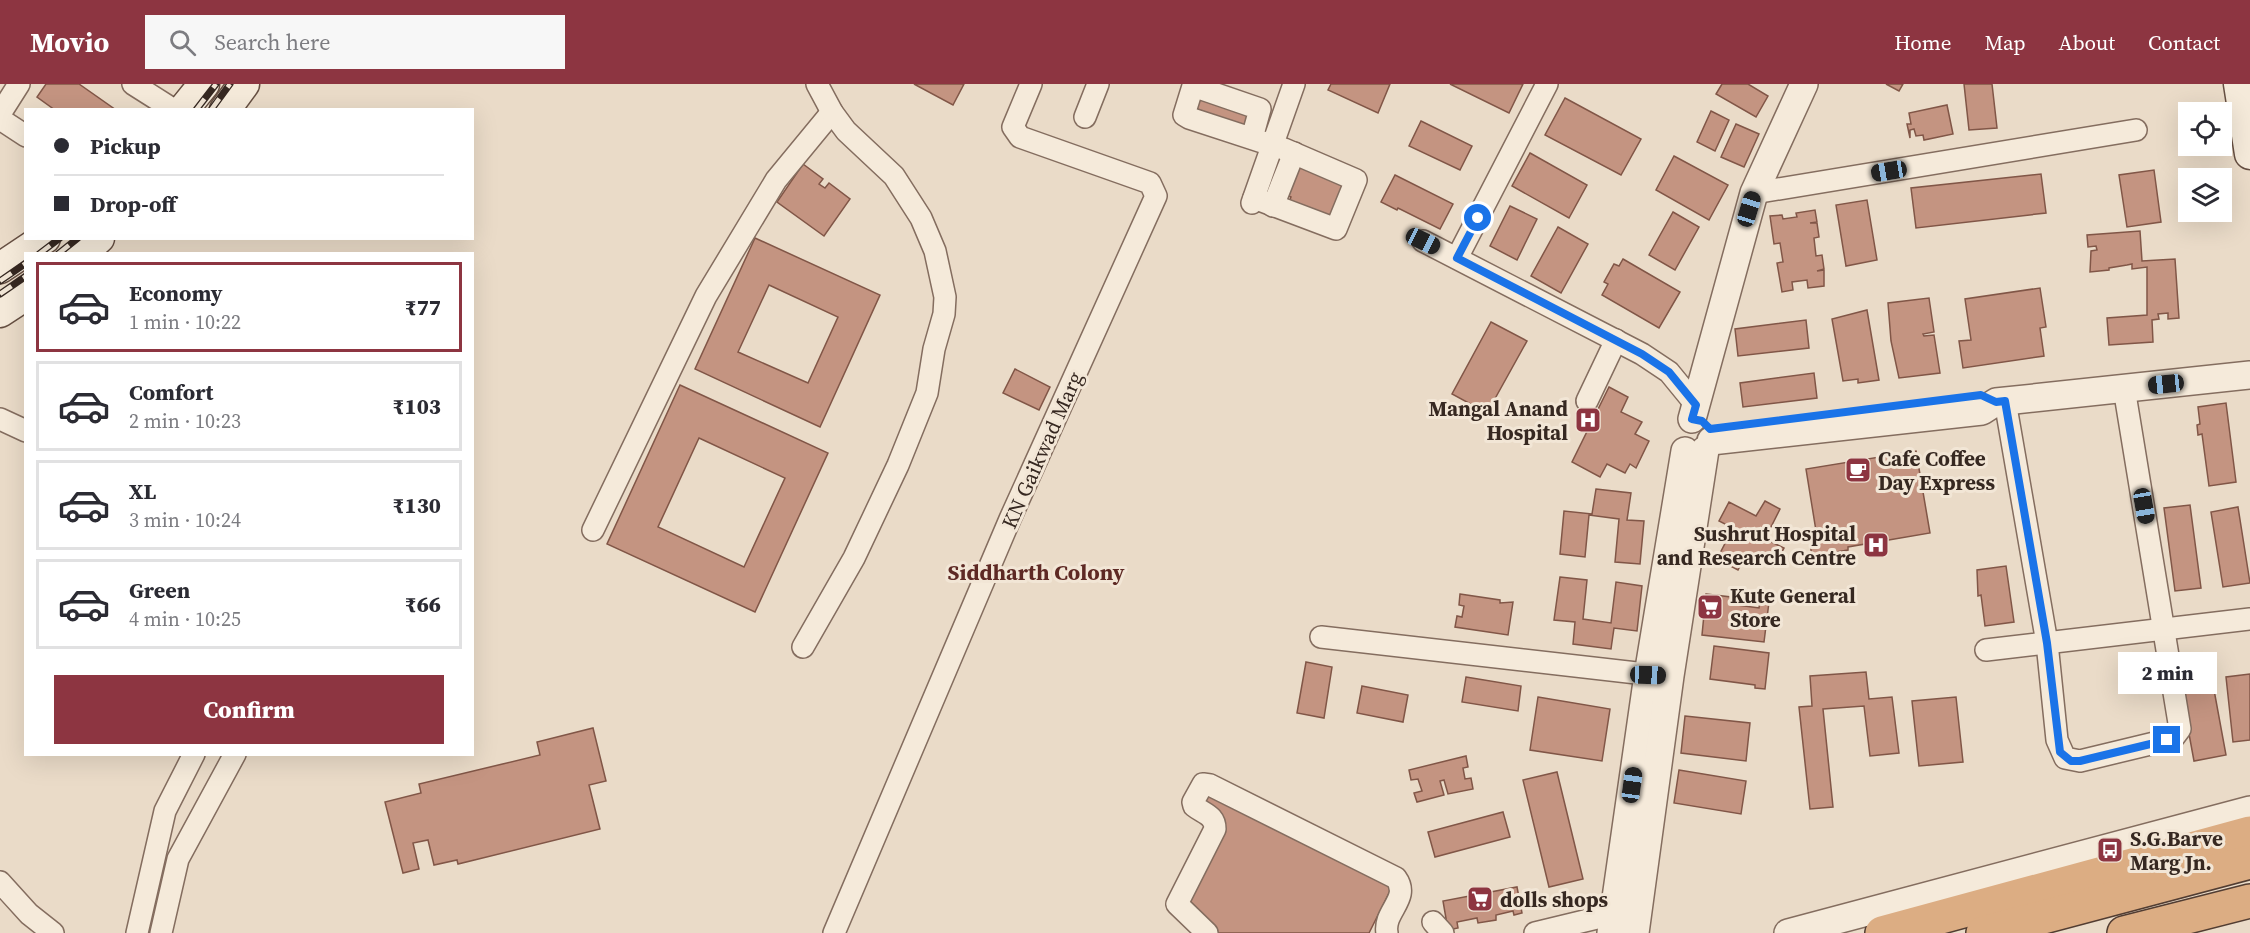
<!DOCTYPE html>
<meta charset="utf-8">
<style>
:root{--surface:#fff;--page:#f7f7f7;--text:#2b2b33;--muted:#7c7c81;--line:#e1e1e2;--accent:#8d3541}
body{margin:0;font-family:"Source Serif 4",serif;background:var(--page);color:var(--text);height:100vh;display:flex;flex-direction:column;font-size:22px;white-space:nowrap}
*{box-sizing:border-box;margin:0}
p{font-size:20px;color:var(--muted)}
.icon{flex:none;width:33px;height:33px;fill:none;stroke:currentColor;stroke-width:2;stroke-linecap:round;stroke-linejoin:round}
.map{position:relative;flex:1;overflow:hidden}
.drawer{position:absolute;left:24px;top:168px;width:450px;height:504px;display:flex;flex-direction:column;background:var(--surface);border-radius:0px;box-shadow:0 6px 24px #0002}
.drawer>*{flex:none}
.top-card{position:absolute;left:24px;top:24px;width:450px;height:132px;border-radius:0px;box-shadow:0 6px 24px #0002;display:grid;align-content:center;height:132px;padding:0 30px;background:var(--surface)}
.tools{position:absolute;left:2178px;top:18px;display:grid;gap:12px}
.tools a{display:grid;place-items:center;width:54px;height:54px;border-radius:0px;background:var(--surface);box-shadow:0 6px 24px #0002;font-size:30px}
.end{position:absolute;width:27px;height:27px;margin:-14px;border:8px solid #1a73e8;background:#fff;box-shadow:0 0 0 3px #fff}
.from{border-radius:50%}
.bubble{position:absolute;height:42px;border-radius:0px;background:var(--surface);box-shadow:0 6px 24px #0002;font-size:20px;font-weight:800;line-height:42px;text-align:center}
.car{position:absolute;width:18px;height:36px;margin:-18px -9px;border-radius:8px;box-shadow:0 0 4px 2px #0007;background:linear-gradient(#222 24%,#8ab4d8 0 40%,#222 0 76%,#8ab4d8 0 86%,#222 0)}
.top-card b{display:flex;align-items:center;gap:21px;height:57px;font-size:22px}
.top-card b+b{border-top:2px solid var(--line)}
.top-card i{width:15px;height:15px;background:var(--text)}
ul{padding:10px 0 0;list-style:none}
li{display:flex;align-items:center;gap:18px;height:90px;margin:0 12px 9px;padding:0 18px;border:3px solid var(--line);border-radius:0px}
li div{flex:1}
li b{display:block;font-size:22px}
li em{font-style:normal;font-weight:800}
li.on{border-color:var(--accent)}
li>.icon{width:54px;height:54px;stroke-width:1.5}
.cta{display:flex;gap:12px;margin-top:auto;padding:12px 30px}
.cta a{flex:1;height:69px;border-radius:0px;background:var(--accent);color:#fff;font-size:24px;font-weight:800;line-height:69px;text-align:center}
header{display:flex;align-items:center;gap:36px;box-sizing:border-box;height:84px;padding:0 30px;background:var(--accent);color:#fff}
header strong{font-size:28px}
nav{display:flex;gap:33px;margin-inline-start:auto;font-size:21px}
.search{width:420px;height:54px;background:var(--page);display:flex;align-items:center;gap:15px;box-sizing:border-box;padding:0 21px;border-radius:0px;color:var(--muted);font-size:22px}
.map>svg:first-child{display:block}
</style>
<header>
<strong>Movio</strong>
<div class="search"><svg class="icon" aria-label="search" viewBox="0 0 24 24"><circle cx="10" cy="10" r="6"/><path d="M15 15l6 6"/></svg>Search here</div>
<nav><a>Home</a><a>Map</a><a>About</a><a>Contact</a></nav>
</header>
<div class="map">
<svg width="2250" height="849" viewBox="0 0 2250 849">
<rect width="100%" height="100%" fill="#eadbc8"/>
<g fill="#c49481" stroke="#815647" stroke-width="1.5" fill-rule="evenodd">
<polygon points="46,0 79,0 116,26 55,26 37,13"/>
<polygon points="914,0 964,0 953,21"/>
<polygon points="1331,0 1390,0 1378,29 1328,6"/>
<polygon points="1450,0 1523,0 1509,29"/>
<polygon points="1722,0 1748,0 1768,12 1756,33 1716,10"/>
<polygon points="1886,0 1903,0 1899,7"/>
<polygon points="1964,0 1992,0 1997,44 1969,46"/>
<polygon points="1195,4 1257,26 1248,52 1186,30"/>
<polygon points="1565,14 1641,55 1621,91 1545,51"/>
<polygon points="1947,21 1953,50 1924,56 1923,51 1916,52 1914,45 1910,46 1910,54 1907,40 1911,40 1909,29"/>
<polygon points="1711,27 1729,36 1715,67 1697,58"/>
<polygon points="1421,37 1472,62 1460,86 1409,62"/>
<polygon points="1736,40 1759,50 1744,83 1721,73"/>
<polygon points="1530,69 1587,101 1569,134 1512,102"/>
<polygon points="1674,72 1728,101 1709,136 1656,106"/>
<polygon points="1297,77 1351,95 1328,140 1287,124 1291,113 1284,110"/>
<polygon points="803,80 823,95 819,100 825,104 829,99 850,115 824,152 777,118"/>
<polygon points="2154,86 2161,138 2127,143 2119,91"/>
<polygon points="2041,90 2046,129 1916,144 1911,104"/>
<polygon points="1395,91 1453,120 1440,145 1398,124 1397,126 1381,118"/>
<polygon points="1867,116 1877,176 1846,182 1836,121"/>
<polygon points="1510,122 1537,135 1517,176 1490,162"/>
<polygon points="1815,126 1817,138 1810,139 1817,139 1819,153 1814,154 1816,172 1822,171 1824,185 1817,187 1824,186 1824,202 1808,204 1807,196 1792,198 1793,206 1782,208 1777,179 1783,178 1780,159 1774,160 1770,132 1782,131 1783,135 1797,133 1796,129"/>
<polygon points="1673,128 1699,143 1675,186 1649,171"/>
<polygon points="1558,143 1588,160 1561,209 1531,192"/>
<polygon points="2140,147 2142,177 2175,175 2179,234 2168,235 2168,229 2158,230 2159,235 2152,236 2153,258 2109,261 2107,234 2147,231 2147,183 2132,185 2132,180 2127,181 2109,184 2109,186 2090,188 2091,167 2097,166 2096,162 2088,163 2087,151"/>
<path d="M755,154L880,211L820,343L695,285ZM769,201L838,233L808,299L738,268Z"/>
<polygon points="1623,175 1680,208 1659,244 1602,211 1608,200 1604,198 1614,180 1619,182"/>
<polygon points="2040,204 2046,243 2040,244 2044,272 1963,284 1959,257 1971,256 1965,215"/>
<polygon points="1929,214 1934,248 1923,250 1924,252 1934,251 1940,289 1899,294 1891,257 1888,219"/>
<polygon points="1867,226 1879,296 1858,299 1858,295 1843,297 1832,235"/>
<polygon points="1806,236 1809,264 1738,272 1735,245"/>
<polygon points="1491,238 1527,257 1487,329 1452,310"/>
<polygon points="1015,285 1050,303 1039,326 1003,309"/>
<polygon points="1814,289 1817,314 1743,323 1740,299"/>
<path d="M680,301L828,369L755,528L607,460ZM699,354L785,394L744,483L658,443Z"/>
<polygon points="1609,303 1628,313 1621,328 1642,338 1635,350 1649,357 1636,384 1630,380 1625,389 1607,380 1600,393 1572,378"/>
<polygon points="2226,319 2236,398 2209,402 2202,350 2198,351 2197,341 2200,340 2198,323"/>
<polygon points="1916,367 1930,449 1848,463 1848,466 1812,472 1809,454 1817,453 1806,385"/>
<polygon points="1596,405 1631,409 1627,436 1644,437 1640,480 1615,478 1619,435 1589,431 1585,473 1560,470 1564,427 1592,430"/>
<polygon points="1765,417 1780,425 1765,455 1784,464 1774,483 1747,469 1738,486 1717,475 1733,444 1719,437 1729,418 1756,432"/>
<polygon points="2190,421 2201,504 2175,507 2164,424"/>
<polygon points="2238,423 2250,499 2223,503 2211,428"/>
<polygon points="2006,482 2014,538 1985,542 1981,511 1978,512 1977,486"/>
<polygon points="1560,493 1587,496 1583,535 1611,539 1616,498 1642,502 1637,547 1614,544 1611,565 1573,560 1575,538 1554,536"/>
<polygon points="1460,510 1500,516 1500,519 1513,518 1508,551 1455,543 1457,532 1462,533 1464,522 1459,521"/>
<polygon points="1706,510 1731,513 1730,520 1759,524 1760,517 1769,518 1764,558 1702,551"/>
<polygon points="1714,562 1769,569 1765,605 1755,604 1755,601 1710,595"/>
<polygon points="1306,578 1332,583 1324,634 1297,629"/>
<polygon points="1866,588 1869,615 1892,613 1899,669 1870,672 1864,622 1823,625 1833,723 1810,725 1799,623 1812,622 1810,592"/>
<polygon points="2250,590 2250,656 2233,658 2226,593"/>
<polygon points="1466,593 1521,602 1518,627 1462,618"/>
<polygon points="2212,595 2226,671 2194,677 2180,601"/>
<polygon points="1362,602 1408,611 1403,638 1357,629"/>
<polygon points="1538,613 1610,625 1602,677 1530,666"/>
<polygon points="1956,613 1963,678 1919,682 1912,617"/>
<polygon points="1685,632 1750,639 1746,677 1681,669"/>
<polygon points="593,644 606,697 589,701 600,745 458,780 457,776 434,781 428,756 413,759 419,785 403,789 385,718 421,709 419,700 540,671 537,658"/>
<polygon points="1466,672 1468,683 1463,684 1465,695 1471,694 1473,705 1448,710 1444,696 1440,697 1444,711 1417,718 1414,709 1422,707 1418,695 1411,696 1409,686"/>
<polygon points="1679,686 1746,697 1741,730 1674,719"/>
<polygon points="1557,688 1583,795 1549,803 1523,696"/>
<polygon points="1204,705 1394,799 1369,849 1216,849 1183,819 1224,735 1196,721"/>
<polygon points="1503,728 1510,753 1435,773 1428,748"/>
<polygon points="1517,803 1522,829 1514,831 1513,827 1496,831 1496,836 1478,839 1477,834 1457,838 1458,844 1448,846 1443,817"/>
</g>
<g fill="none" stroke-linecap="round" stroke-linejoin="round">
<g stroke="#846d5f" stroke-width="24">
<g id="minor">
<polyline points="133,0 174,26"/>
<polyline points="0,30 19,0"/>
<polyline points="1085,33 1098,0"/>
<polyline points="0,35 26,52"/>
<polyline points="1252,54 1260,25 1193,2 1184,31 1189,34 1284,65 1356,96 1336,145 1254,114"/>
<polyline points="1754,109 2136,46"/>
<polyline points="1252,119 1294,0"/>
<polyline points="1273,122 1294,69"/>
<polyline points="1423,157 1642,270 1669,288 1696,321"/>
<polyline points="1457,174 1547,0"/>
<polyline points="1587,317 1616,256"/>
<polyline points="2005,317 2047,559 2057,656 2065,674 2080,677 2167,656 2174,653 2180,645 2124,304"/>
<polyline points="0,335 26,347"/>
<polyline points="593,446 706,212 776,96 832,28"/>
<polyline points="1321,553 1663,592"/>
<polyline points="803,563 854,474 898,381 927,309 934,265 944,230 945,213 935,167 921,134 894,92 846,47 832,28 817,0"/>
<polyline points="1986,566 2250,535"/>
<polyline points="0,798 29,830 53,849"/>
<polyline points="1433,838 1443,849"/>
<polyline points="137,849 165,727 194,670"/>
<polyline points="161,849 178,775 235,670"/>
<polyline points="834,849 1010,435 1156,112 1150,99 1020,53 1013,43 1031,0"/>
<path d="M1207,849L1177,820L1215,745C1215,731 1204,730 1194,722L1193,718L1203,700L1210,701L1396,794C1411,815 1383,827 1387,849"/>
<polyline points="1535,849 1626,827"/>
</g>
</g>
<g stroke="#846d5f" stroke-width="30">
<g id="tertiary">
<polyline points="1692,335 1754,109 1804,0"/>
<polyline points="1711,357 1982,327 1996,318 2250,291"/>
<polyline points="1611,849 1648,591 1685,367"/>
<polyline points="1635,849 1670,592 1705,366"/>
<polyline points="1788,849 2250,726"/>
</g>
</g>
<g stroke="#664f42" stroke-width="33">
<g id="secondary">
<polyline points="2239,0 2250,70"/>
<polyline points="183,26 204,0"/>
<polyline points="225,26 244,0"/>
<polyline points="81,170 99,154"/>
<polyline points="0,184 45,154"/>
<polyline points="0,228 26,211"/>
</g>
</g>
<g stroke="#523d32" stroke-width="36">
<g id="trunk">
<polyline points="1882,849 2250,749"/>
<polyline points="1983,849 2250,778"/>
<polyline points="2124,849 2250,817"/>
</g>
</g>
<use href="#minor" stroke="#f5eada" stroke-width="21"/>
<use href="#tertiary" stroke="#f5eada" stroke-width="27"/>
<use href="#secondary" stroke="#f5eada" stroke-width="30"/>
<use href="#trunk" stroke="#dcad83" stroke-width="33"/>
<g stroke="#362821" stroke-width="7">
<g id="rail">
<polyline points="196,26 216,0"/>
<polyline points="211,26 230,0"/>
<polyline points="39,170 60,154"/>
<polyline points="58,170 78,154"/>
<polyline points="0,197 26,179"/>
<polyline points="0,210 26,192"/>
</g>
</g>
<use href="#rail" stroke="#f2e6d6" stroke-width="4.5" stroke-dasharray="14" stroke-linecap="butt"/>
</g>
<g fill="none" stroke-linecap="round" stroke-linejoin="round">
<polyline stroke="#1a73e8" stroke-width="8" points="1478,134 1457,174 1642,270 1669,288 1696,321 1692,335 1702,337 1710,345 1981,311 1996,318 2005,317 2047,559 2060,668 2071,677 2080,677 2167,656"/>
</g>
<defs>
<g id="hospital-square" transform="scale(1.35)"><rect x="-9" y="-9" width="18" height="18" rx="4" fill="#8d3541" stroke="#f2e6d6"/><path d="M-5-5h3v3.5h4V-5h3V5h-3V1.5h-4V5h-3Z" fill="#fff"/></g>
<g id="cafe-square" transform="scale(1.35)"><rect x="-9" y="-9" width="18" height="18" rx="4" fill="#8d3541" stroke="#f2e6d6"/><path d="M-5.5-4.5H6V0H3Q3 3.5 0 3.5H-2.5Q-5.5 3.5-5.5 0ZM3-3.2v2h1.7v-2ZM-6 4.5H4V6H-6Z" fill="#fff"/></g>
<g id="supermarket-square" transform="scale(1.35)"><rect x="-9" y="-9" width="18" height="18" rx="4" fill="#8d3541" stroke="#f2e6d6"/><path d="M-6-5.5h2.5l.6 2H6L4.5 2H-2.5L-4.4-4H-6ZM-1.5 3.2a1.3 1.3 0 1 0 .1 0ZM3 3.2a1.3 1.3 0 1 0 .1 0Z" fill="#fff"/></g>
<g id="bus-square" transform="scale(1.35)"><rect x="-9" y="-9" width="18" height="18" rx="4" fill="#8d3541" stroke="#f2e6d6"/><path d="M-5-6H5V4H4V6H2V4H-2V6H-4V4H-5ZM-3.5-4V0h7V-4ZM-3.5 1.2v1.5H-2V1.2ZM2 1.2v1.5H3.5V1.2Z" fill="#fff"/></g>
</defs>
<g fill-rule="evenodd">
<use href="#hospital-square" x="1588" y="336"/>
<use href="#cafe-square" x="1858" y="386"/>
<use href="#hospital-square" x="1876" y="461"/>
<use href="#supermarket-square" x="1710" y="523"/>
<use href="#bus-square" x="2110" y="766"/>
<use href="#supermarket-square" x="1480" y="815"/>
</g>
<g text-anchor="middle" dominant-baseline="central" stroke-width="6" stroke-linejoin="round" paint-order="stroke">
<g font-size="21" font-weight="bold" fill="#362821" stroke="#f2e6d6" text-anchor="start">
<text x="1568" y="324" text-anchor="end">Mangal Anand<tspan x="1568" dy="24">Hospital</tspan></text>
<text x="1878" y="374">Cafe Coffee<tspan x="1878" dy="24">Day Express</tspan></text>
<text x="1856" y="449" text-anchor="end">Sushrut Hospital<tspan x="1856" dy="24">and Research Centre</tspan></text>
<text x="1730" y="511">Kute General<tspan x="1730" dy="24">Store</tspan></text>
<text x="2130" y="754">S.G.Barve<tspan x="2130" dy="24">Marg Jn.</tspan></text>
<text x="1500" y="815">dolls shops</text>
</g>
<g font-size="21" fill="#362821" stroke="#f2e6d6">
<text transform="translate(1042 366) rotate(-66)">KN Gaikwad Marg</text>
</g>
<g font-size="22" font-weight="bold" fill="#5e2924" stroke="#f2e6d6">
<text x="1036" y="488">Siddharth Colony</text>
</g>
</g>
</svg>
<div class="tools">
<a><svg class="icon" aria-label="locate" viewBox="0 0 24 24"><circle cx="12" cy="12" r="6"/><path d="M12 2v4M12 18v4M2 12h4M18 12h4"/></svg></a>
<a><svg class="icon" aria-label="layers" viewBox="0 0 24 24"><path d="M12 4l9 5-9 5-9-5zM3 14l9 5 9-5"/></svg></a>
</div>
<i class="end from" style="left:1478px;top:134px"></i>
<i class="end" style="left:2167px;top:656px"></i>
<div class="bubble" style="left:2118px;top:568px;width:99px">2 min</div>
<i class="car" style="left:1889px;top:87px;rotate:261deg"></i>
<i class="car" style="left:1749px;top:125px;rotate:17deg"></i>
<i class="car" style="left:1423px;top:157px;rotate:116deg"></i>
<i class="car" style="left:2166px;top:300px;rotate:264deg"></i>
<i class="car" style="left:2144px;top:422px;rotate:170deg"></i>
<i class="car" style="left:1648px;top:591px;rotate:92deg"></i>
<i class="car" style="left:1632px;top:701px;rotate:8deg"></i>
<div class="top-card">
<b><i class="from"></i>Pickup</b>
<b><i></i>Drop-off</b>
</div>
<section class="drawer">
<ul>
<li class="on"><svg class="icon" aria-label="car" viewBox="0 0 24 24"><path d="M5 17H2v-5l4-1 3-4h7l3 4 3 1v5h-3M9 17h6M6 11h13"/><circle cx="7" cy="17" r="2"/><circle cx="17" cy="17" r="2"/></svg><div><b>Economy</b><p>1 min · 10:22</p></div><em>₹77</em></li>
<li><svg class="icon" aria-label="car" viewBox="0 0 24 24"><path d="M5 17H2v-5l4-1 3-4h7l3 4 3 1v5h-3M9 17h6M6 11h13"/><circle cx="7" cy="17" r="2"/><circle cx="17" cy="17" r="2"/></svg><div><b>Comfort</b><p>2 min · 10:23</p></div><em>₹103</em></li>
<li><svg class="icon" aria-label="car" viewBox="0 0 24 24"><path d="M5 17H2v-5l4-1 3-4h7l3 4 3 1v5h-3M9 17h6M6 11h13"/><circle cx="7" cy="17" r="2"/><circle cx="17" cy="17" r="2"/></svg><div><b>XL</b><p>3 min · 10:24</p></div><em>₹130</em></li>
<li><svg class="icon" aria-label="car" viewBox="0 0 24 24"><path d="M5 17H2v-5l4-1 3-4h7l3 4 3 1v5h-3M9 17h6M6 11h13"/><circle cx="7" cy="17" r="2"/><circle cx="17" cy="17" r="2"/></svg><div><b>Green</b><p>4 min · 10:25</p></div><em>₹66</em></li>
</ul>
<div class="cta"><a>Confirm</a></div>
</section>
</div>
